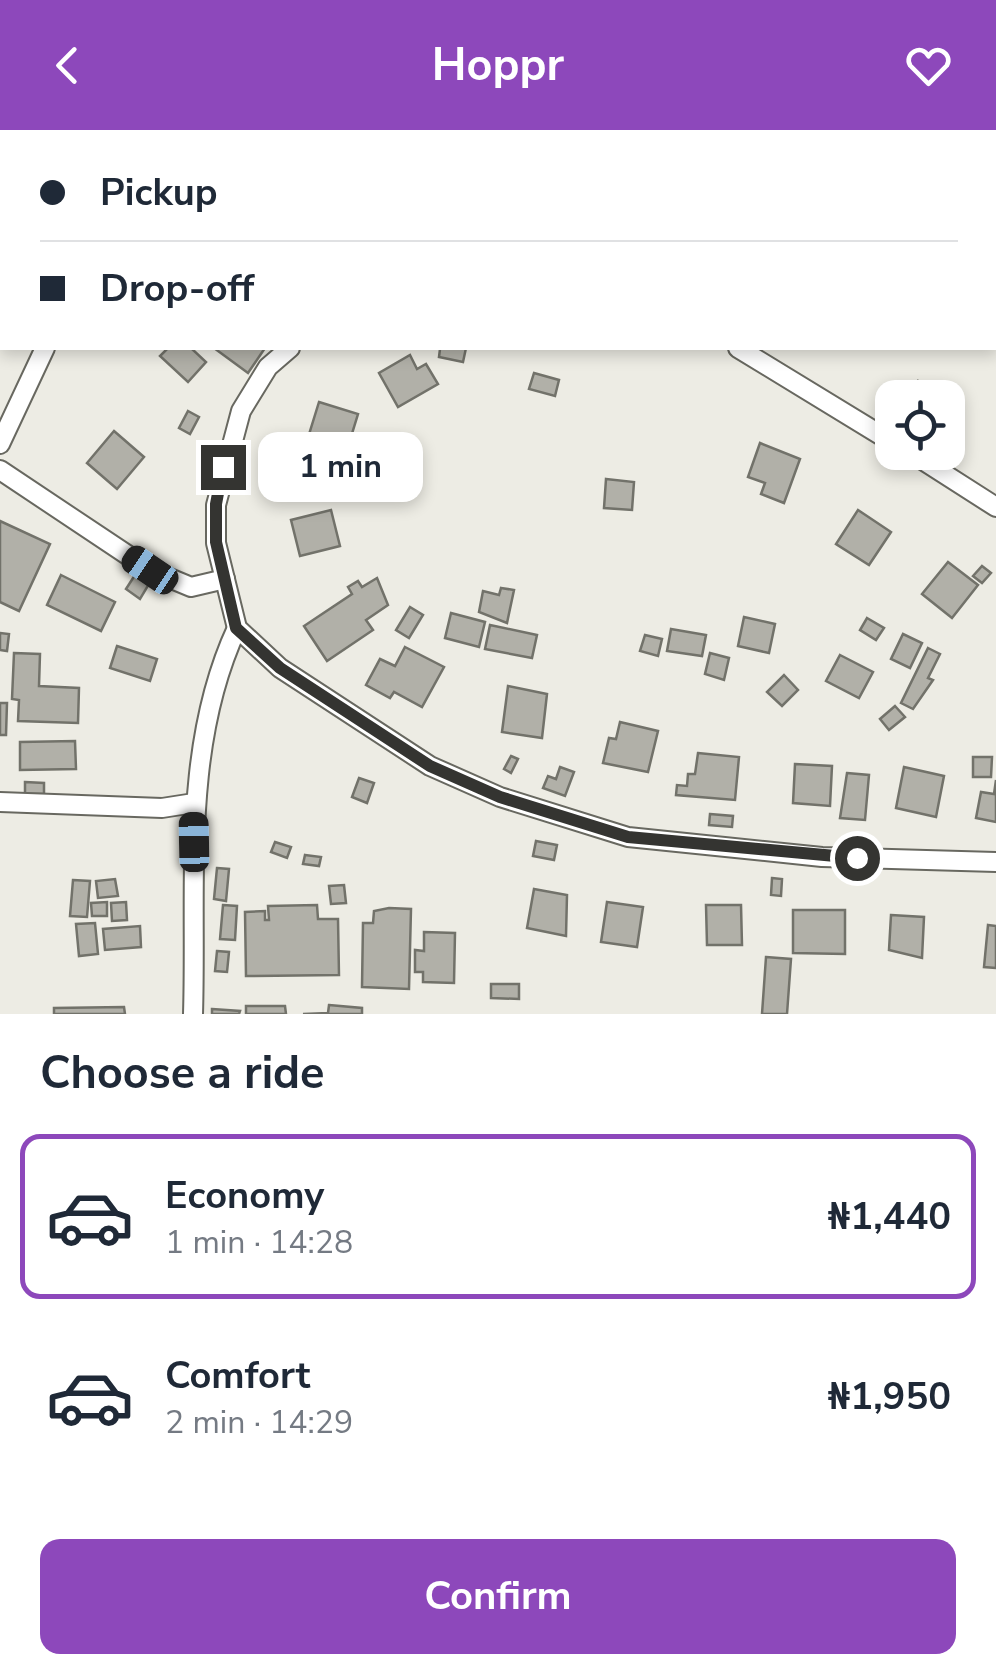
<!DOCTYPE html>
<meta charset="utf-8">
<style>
:root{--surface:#fff;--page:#f6f6f7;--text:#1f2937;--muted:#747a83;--line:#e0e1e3;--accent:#8d48bb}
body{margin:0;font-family:"Nunito Sans",sans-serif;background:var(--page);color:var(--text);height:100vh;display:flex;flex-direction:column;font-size:38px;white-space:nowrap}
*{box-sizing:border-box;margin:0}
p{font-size:32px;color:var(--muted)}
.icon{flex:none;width:55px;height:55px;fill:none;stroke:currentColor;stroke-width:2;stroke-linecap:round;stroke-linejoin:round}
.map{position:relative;height:884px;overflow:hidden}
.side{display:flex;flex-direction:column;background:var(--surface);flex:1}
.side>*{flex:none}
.guide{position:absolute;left:0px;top:0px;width:998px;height:220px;box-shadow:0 5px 15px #0003;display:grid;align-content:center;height:220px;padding:0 40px;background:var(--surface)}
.fabs{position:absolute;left:875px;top:250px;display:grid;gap:20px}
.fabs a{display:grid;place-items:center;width:90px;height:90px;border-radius:20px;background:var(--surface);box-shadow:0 5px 15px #0003;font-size:50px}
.end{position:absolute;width:45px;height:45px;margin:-22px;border:12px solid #343431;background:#fff;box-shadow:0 0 0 5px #fff}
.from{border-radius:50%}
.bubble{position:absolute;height:70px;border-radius:20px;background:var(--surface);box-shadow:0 5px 15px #0003;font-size:32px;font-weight:700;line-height:70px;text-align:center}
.car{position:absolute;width:30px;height:60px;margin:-30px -15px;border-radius:12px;box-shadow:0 0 8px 2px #0007;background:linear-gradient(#222 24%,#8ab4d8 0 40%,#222 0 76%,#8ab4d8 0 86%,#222 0)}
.guide b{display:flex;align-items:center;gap:35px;height:95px;font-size:38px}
.guide b+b{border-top:2px solid var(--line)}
.guide i{width:25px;height:25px;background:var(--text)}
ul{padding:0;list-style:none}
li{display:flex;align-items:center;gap:30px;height:165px;margin:0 20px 15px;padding:0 20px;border:5px solid transparent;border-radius:20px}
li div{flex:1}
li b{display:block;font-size:38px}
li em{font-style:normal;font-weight:700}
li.on{border-color:var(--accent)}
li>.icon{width:90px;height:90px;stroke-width:1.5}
h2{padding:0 40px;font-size:45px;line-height:120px}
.cta{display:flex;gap:20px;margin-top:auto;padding:20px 40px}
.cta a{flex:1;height:115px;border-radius:20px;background:var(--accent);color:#fff;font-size:40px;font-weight:700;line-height:115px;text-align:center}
header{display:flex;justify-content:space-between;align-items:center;height:130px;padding:0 40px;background:var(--accent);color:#fff;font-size:45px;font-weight:700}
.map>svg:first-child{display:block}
</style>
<header><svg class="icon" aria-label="back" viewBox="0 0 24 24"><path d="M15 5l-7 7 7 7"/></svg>Hoppr<svg class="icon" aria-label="heart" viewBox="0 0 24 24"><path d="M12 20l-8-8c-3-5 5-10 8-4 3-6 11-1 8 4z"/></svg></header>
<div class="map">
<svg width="996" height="884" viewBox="0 0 996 884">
<rect width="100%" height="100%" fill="#edece4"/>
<g fill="#b1b0a8" stroke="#72726a" stroke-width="2.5">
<polygon points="179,0 227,0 228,2 181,2"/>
<polygon points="0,32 2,34 2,84 0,83"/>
<polygon points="168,218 191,218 206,232 188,252 160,226"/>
<polygon points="214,218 265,218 248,243"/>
<polygon points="431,218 466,218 463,232 439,227 440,219"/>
<polygon points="410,225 417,239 426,234 438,254 398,277 379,243"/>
<polygon points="534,243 559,250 555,266 529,259"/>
<polygon points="918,251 954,268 948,283 948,268 910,268"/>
<polygon points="319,272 358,284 346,323 338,320 334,330 314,324 317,314 307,311"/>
<polygon points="188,281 199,287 190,304 179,298"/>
<polygon points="114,301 144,327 117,359 87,333"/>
<polygon points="760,313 800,329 784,373 761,364 765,353 748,347"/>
<polygon points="606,349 634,352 632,380 604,378"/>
<polygon points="331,380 340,416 300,426 291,390"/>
<polygon points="858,380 891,402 869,435 836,414"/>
<polygon points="0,391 50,414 19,481 0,472"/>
<polygon points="948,432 978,455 952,488 922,464"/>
<polygon points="982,436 991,443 982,453 973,446"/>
<polygon points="61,445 115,472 101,501 47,475"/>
<polygon points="135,445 149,454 140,469 126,459"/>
<polygon points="377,448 388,475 366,490 373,500 327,531 304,496 352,464 348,457 358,451 362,457"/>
<polygon points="501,458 514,460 507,493 479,482 483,461 499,465"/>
<polygon points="410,477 423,485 409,508 396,500"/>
<polygon points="451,483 485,492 479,517 445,508"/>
<polygon points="744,487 775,494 769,523 738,516"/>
<polygon points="867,488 884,498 876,510 860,500"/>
<polygon points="490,495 537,505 532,528 485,519"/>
<polygon points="671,499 706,505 702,526 667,521"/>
<polygon points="0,503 9,504 7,521 0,520"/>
<polygon points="903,504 922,513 910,538 891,529"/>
<polygon points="645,505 662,509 658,526 640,521"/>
<polygon points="117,516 157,529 150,551 110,538"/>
<polygon points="405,517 444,537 422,577 394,562 390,568 366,555 380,529 395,536"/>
<polygon points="928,518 940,524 928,548 933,550 913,579 901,573"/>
<polygon points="14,523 40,524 39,556 79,558 78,593 18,591 19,570 12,569"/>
<polygon points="710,523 729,528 724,550 705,544"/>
<polygon points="840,525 873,542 859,568 826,551"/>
<polygon points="784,545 798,560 782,576 767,562"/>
<polygon points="508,556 547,564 542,608 502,602"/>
<polygon points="0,573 7,573 6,605 0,605"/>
<polygon points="895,576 905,587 889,600 880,589"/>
<polygon points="620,592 658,601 648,642 603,633 609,608 616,609"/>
<polygon points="75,611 76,639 20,640 20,612"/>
<polygon points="698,623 739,627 735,670 676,665 677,655 687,656 688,644 695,644"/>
<polygon points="511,626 518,629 511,643 504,639"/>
<polygon points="973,627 992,627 991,647 973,647"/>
<polygon points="795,634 832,636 830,676 793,673"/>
<polygon points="560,637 574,642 565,666 543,658 548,646 556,649"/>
<polygon points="904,637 944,646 936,687 896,678"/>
<polygon points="847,643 869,645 865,690 840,688"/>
<polygon points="359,648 374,653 367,673 352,667"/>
<polygon points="996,650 996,692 976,688 981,662 994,664"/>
<polygon points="25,652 44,653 44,664 25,664"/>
<polygon points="710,684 733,686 732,697 709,695"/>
<polygon points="536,711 557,715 554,730 533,726"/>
<polygon points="275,712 291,717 287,728 271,722"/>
<polygon points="305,725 321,727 319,736 303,734"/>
<polygon points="217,738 229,739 226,771 214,769"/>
<polygon points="772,748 782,749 781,766 771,765"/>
<polygon points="115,749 118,766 98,768 96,751"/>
<polygon points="73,750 90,751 87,787 70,786"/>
<polygon points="344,755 346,773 331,774 329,756"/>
<polygon points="534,759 567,765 566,806 527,798"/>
<polygon points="107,772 107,786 92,786 91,773"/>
<polygon points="126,772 127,790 112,791 111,773"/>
<polygon points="607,772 643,777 637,817 601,812"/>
<polygon points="223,775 237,776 235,810 220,809"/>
<polygon points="317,775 318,789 338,789 339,845 246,846 245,782 265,781 265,790 269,790 268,776"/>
<polygon points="706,775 741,775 742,815 707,815"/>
<polygon points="389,778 411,779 409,859 362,857 363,793 373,793 374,781"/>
<polygon points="793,780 845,780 845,824 793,823"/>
<polygon points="891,785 924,787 922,828 889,820"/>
<polygon points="95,793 98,824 79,826 76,794"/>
<polygon points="988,795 996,796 996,838 984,837"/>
<polygon points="140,796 141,817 105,820 103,799"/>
<polygon points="424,802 455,803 454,853 423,852 423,842 415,842 415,820 424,821"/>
<polygon points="217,821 229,822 227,842 215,841"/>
<polygon points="766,827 791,829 787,884 762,884"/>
<polygon points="491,854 519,854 519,869 491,868"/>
<polygon points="329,875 362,878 362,884 303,884 328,883"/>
<polygon points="246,876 285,876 286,884 246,884"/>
<polygon points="124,877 125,884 54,884 54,878"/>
<polygon points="212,879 240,881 239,884 212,884"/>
</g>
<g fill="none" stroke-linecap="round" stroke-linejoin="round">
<g stroke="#686860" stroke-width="22">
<g id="street">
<polyline points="944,0 948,2"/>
<polyline points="995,21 996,21"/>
<polyline points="290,218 268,237 241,281 216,375 216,413 237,498 280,538 430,636 500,667 628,707 822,727 996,732"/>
<polyline points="738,218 892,312"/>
<polyline points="0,314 45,218"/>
<polyline points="910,322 996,377"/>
<polyline points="0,340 150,440 191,457 225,449"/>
<polyline points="0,672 162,678 194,673"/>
<path d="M193,884C197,756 181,618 237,498"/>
</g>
</g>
<use href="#street" stroke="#fff" stroke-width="18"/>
</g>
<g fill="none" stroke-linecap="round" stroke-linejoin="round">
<polyline stroke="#343431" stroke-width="12" points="223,337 216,374 216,412 236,498 280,538 430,636 500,667 628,707 857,728"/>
</g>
</svg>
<div class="fabs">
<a><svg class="icon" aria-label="locate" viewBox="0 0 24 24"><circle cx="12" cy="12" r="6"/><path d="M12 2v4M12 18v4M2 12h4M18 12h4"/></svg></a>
</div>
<i class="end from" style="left:857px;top:728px"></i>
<i class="end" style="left:223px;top:337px"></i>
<div class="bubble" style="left:258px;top:302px;width:165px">1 min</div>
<i class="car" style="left:150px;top:440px;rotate:304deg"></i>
<i class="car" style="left:194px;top:712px;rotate:359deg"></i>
<div class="guide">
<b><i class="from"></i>Pickup</b>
<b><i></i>Drop-off</b>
</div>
</div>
<section class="side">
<h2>Choose a ride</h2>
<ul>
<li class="on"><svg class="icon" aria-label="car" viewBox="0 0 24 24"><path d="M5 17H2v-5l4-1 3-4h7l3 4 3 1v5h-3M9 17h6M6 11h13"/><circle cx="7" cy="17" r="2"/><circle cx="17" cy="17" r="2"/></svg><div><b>Economy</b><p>1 min · 14:28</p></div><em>₦1,440</em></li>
<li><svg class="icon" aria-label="car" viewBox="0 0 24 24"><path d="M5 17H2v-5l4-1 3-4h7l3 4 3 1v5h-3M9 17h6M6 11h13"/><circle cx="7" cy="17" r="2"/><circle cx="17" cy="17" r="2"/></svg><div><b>Comfort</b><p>2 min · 14:29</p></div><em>₦1,950</em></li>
</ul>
<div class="cta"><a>Confirm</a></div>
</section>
